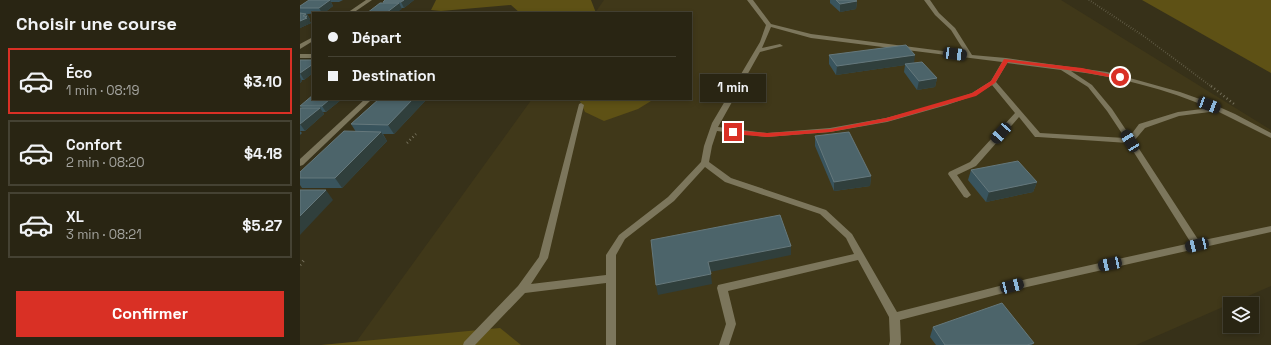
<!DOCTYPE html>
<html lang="fr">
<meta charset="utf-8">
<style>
:root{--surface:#292513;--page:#353121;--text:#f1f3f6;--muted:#a5a5a0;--line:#454233;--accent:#d93025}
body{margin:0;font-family:"Space Grotesk",sans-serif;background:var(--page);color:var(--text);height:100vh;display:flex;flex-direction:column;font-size:15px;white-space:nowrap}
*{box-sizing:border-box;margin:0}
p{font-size:13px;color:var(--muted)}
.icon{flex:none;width:22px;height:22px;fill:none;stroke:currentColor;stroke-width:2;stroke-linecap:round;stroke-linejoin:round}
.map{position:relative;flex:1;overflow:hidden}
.drawer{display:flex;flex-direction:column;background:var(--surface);width:300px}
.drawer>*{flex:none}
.guide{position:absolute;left:12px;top:12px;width:380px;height:88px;border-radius:0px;box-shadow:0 2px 6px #0003,0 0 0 1px var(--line);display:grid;align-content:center;height:88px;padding:0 16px;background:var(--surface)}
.buttons{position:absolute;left:923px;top:297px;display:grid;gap:8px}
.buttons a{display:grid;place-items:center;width:36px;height:36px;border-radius:0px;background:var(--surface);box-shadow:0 2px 6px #0003,0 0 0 1px var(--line);font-size:20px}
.end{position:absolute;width:18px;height:18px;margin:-9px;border:5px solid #d93025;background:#fff;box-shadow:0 0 0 2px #fff}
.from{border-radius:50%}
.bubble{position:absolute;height:28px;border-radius:0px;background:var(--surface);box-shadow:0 2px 6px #0003,0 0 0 1px var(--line);font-size:13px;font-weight:800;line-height:28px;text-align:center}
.car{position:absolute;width:12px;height:24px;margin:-12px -6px;border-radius:5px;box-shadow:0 0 3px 1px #0007;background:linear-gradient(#222 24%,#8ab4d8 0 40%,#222 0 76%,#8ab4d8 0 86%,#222 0)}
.guide b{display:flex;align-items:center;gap:14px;height:38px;font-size:15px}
.guide b+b{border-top:1px solid var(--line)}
.guide i{width:10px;height:10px;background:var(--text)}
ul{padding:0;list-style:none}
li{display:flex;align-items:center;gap:12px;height:66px;margin:0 8px 6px;padding:0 8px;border:2px solid var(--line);border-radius:0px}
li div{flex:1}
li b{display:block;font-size:15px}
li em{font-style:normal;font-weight:800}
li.active{border-color:var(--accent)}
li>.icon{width:36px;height:36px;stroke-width:1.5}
h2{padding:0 16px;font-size:18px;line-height:48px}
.button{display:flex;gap:8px;margin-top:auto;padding:8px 16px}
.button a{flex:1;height:46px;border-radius:0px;background:var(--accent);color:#fff;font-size:16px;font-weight:800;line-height:46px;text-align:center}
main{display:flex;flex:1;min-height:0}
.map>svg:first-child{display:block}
</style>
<main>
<section class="drawer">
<h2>Choisir une course</h2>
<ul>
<li class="active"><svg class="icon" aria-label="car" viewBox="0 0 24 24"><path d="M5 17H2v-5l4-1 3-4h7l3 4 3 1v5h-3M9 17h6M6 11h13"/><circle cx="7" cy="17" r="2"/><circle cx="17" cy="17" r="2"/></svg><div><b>Éco</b><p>1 min · 08:19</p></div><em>$3.10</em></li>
<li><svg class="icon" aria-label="car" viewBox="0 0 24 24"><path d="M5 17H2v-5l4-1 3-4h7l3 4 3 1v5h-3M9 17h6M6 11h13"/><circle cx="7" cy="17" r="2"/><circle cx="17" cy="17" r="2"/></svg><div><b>Confort</b><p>2 min · 08:20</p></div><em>$4.18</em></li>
<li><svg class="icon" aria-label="car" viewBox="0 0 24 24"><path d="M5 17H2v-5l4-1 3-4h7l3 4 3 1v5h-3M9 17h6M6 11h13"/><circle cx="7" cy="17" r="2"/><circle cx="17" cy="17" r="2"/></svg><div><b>XL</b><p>3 min · 08:21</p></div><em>$5.27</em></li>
</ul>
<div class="button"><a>Confirmer</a></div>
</section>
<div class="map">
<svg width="971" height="345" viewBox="0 0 971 345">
<rect width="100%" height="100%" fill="#373119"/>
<polygon fill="#403819" points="304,0 761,0 971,130 971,286 836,345 54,345 232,99 391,99 391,13 295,13"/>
<g fill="#5e5115">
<polygon points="136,0 291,0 296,13 220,13 211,5 141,11 131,10"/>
<polygon points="842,0 971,0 971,73"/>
<polygon points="279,99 351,99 351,101 338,109 304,121 285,112"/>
<polygon points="200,328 221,345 21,345"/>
</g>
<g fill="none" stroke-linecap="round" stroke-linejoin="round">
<polyline stroke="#75705b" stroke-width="2" stroke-dasharray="0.5 2" stroke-linecap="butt" points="789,0 845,37 912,87"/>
<g stroke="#75705b" stroke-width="2.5" stroke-dasharray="1 3" stroke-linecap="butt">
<polyline points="911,86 934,104"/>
<polyline points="107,143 116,134"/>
</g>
<polyline stroke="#75705b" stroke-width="3" stroke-dasharray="1 3.5" stroke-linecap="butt" points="0,265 4,260"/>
<path fill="#7c765c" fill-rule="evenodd" d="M447,0H453L471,24L511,34L666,54L651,30L635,15L624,0H630L639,13L655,28L672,55L706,58L807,72L837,80L880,92L908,102L935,114L971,133V138L917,111L879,116L845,128L834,141L899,241L971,226V232L727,287L600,320L601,342L600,345H589L590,341L589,317L558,260L428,291L436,324L429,345H419L426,324L417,288L418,285L554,254L546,238L520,214L425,182L405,167L374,201L325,239L316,255V345H306V283L225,293L175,345H163L164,342L218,286L239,257L279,104L281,103L284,105L248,258L231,284L306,275V255L319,235L368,197L401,162L404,146L412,123L460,42L466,25ZM471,27L511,38L702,62L691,81L672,93L643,103L586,118L530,128L467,133L418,127L460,52L483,46L480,44L462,48ZM707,63L761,70L788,87L807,111L825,138L740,133L696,82ZM771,71C819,77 866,89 910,108L878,112L839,124L830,136L812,109L792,85ZM692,85L715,113L670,162L649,172L648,174L664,197L667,198L671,195L657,175L676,166L719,117L735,137H738L828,143L891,243L727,279L597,312L552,234L526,210L431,178L409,162L412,146L417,131L467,137L530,132L587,122L647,105L676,95Z"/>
<g fill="#7c765c" fill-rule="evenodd">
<polygon points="66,0 72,0 53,13 47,13"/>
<polygon points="13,37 13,41 0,49 0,44"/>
<rect x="0" y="54" width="13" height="4"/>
<polygon points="65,99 72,99 3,165 0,166 0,159"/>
</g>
</g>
<g fill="#39545d">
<polygon points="11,0 43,0 39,2 31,2 33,6 24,13 7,14 10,19 9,20 11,23 0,28 0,6"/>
<polygon points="85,0 114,0 104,8 101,8 102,9 83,3 83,2"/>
<polygon points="530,0 555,0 557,1 556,9 540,12 530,3"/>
<polygon points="529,55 614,63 637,78 635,87 617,90 604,72 605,65 536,75 529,64"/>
<polygon points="0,60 13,60 13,73 4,80 2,80 2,81 0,83"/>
<polygon points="13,99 42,99 26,112 23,112 24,114 5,131 0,131 2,133 0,135 0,108 2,108 0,106"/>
<polygon points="79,99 127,99 94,134 83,134 87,141 42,188 2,188 0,185 0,172 56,132 51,124"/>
<polygon points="515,136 571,176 570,186 534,191 515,146"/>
<polygon points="671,170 737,182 733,192 686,202 668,180"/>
<polygon points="633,327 734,343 732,345 636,345 630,337"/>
</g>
<g fill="#303f3c">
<polygon points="30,0 33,6 24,13 22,13 19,8"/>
<polygon points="104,0 114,0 104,8 101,2"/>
<polygon points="557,1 556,9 540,12 540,4"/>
<polygon points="99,3 102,9 96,13 86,13"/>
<polygon points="6,14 10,19 9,20 11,23 0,28 0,21 3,16"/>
<polygon points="615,55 614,64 605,64 605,65 536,75 537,66"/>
<polygon points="13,64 13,73 4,80 0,73"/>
<polygon points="0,77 2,81 0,83"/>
<polygon points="637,78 635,87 617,90 619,81"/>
<polygon points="30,99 42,99 26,112 22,106"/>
<polygon points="113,99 127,99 94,134 88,125"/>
<polygon points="20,108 24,114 5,131 0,124"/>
<polygon points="81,132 87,141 42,188 35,178"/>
<polygon points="571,176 570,186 534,191 534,182"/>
<polygon points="737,182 733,192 686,202 689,192"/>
<polygon points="26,190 33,200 0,235 0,216"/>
<polygon points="491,246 491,255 410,272 408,262"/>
<polygon points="411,274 412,284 358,295 356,285"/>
</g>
<g fill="#4c646a" stroke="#65787c">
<polygon points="9,0 30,0 19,8 0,8 0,6"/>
<polygon points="85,0 104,0 101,2 83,2"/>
<polygon points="536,0 555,0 557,1 540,4"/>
<polygon points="80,3 99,3 86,13 67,13"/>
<polygon points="0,13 6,14 3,16 7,16 5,18 7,18 0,21"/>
<polygon points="606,45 615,55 537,66 529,55"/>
<polygon points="0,60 13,60 13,64 0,73"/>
<polygon points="622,62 637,78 619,81 605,64"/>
<polygon points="13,95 13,99 30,99 22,106 0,106"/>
<polygon points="79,99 113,99 88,125 51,124"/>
<polygon points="0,108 20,108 0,124"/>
<polygon points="44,131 81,132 35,178 0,178 0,172"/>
<polygon points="549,132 571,176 534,182 515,136"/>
<polygon points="718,161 737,182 689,192 671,170"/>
<polygon points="0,190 26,190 0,216"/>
<polygon points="480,215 491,246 408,262 411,274 356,285 351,240"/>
<polygon points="702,303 734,343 727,345 645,345 633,327"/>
</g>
<polygon fill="#d93025" points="704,59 782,68 822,77 820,79 782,72 708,62 695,83 676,96 589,121 530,132 467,137 433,134 430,132 433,130 467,133 530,129 586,118 672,93 691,81"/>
</svg>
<div class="buttons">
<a><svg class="icon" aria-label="layers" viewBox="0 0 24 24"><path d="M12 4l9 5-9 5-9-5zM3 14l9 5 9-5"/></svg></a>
</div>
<i class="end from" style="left:820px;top:77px"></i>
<i class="end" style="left:433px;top:132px"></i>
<div class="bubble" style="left:400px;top:74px;width:66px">1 min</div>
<i class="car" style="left:655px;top:54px;rotate:97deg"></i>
<i class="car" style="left:909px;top:105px;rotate:111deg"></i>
<i class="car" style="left:701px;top:133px;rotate:222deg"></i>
<i class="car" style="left:830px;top:141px;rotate:328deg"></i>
<i class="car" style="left:897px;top:245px;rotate:257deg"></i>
<i class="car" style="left:810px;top:264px;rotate:258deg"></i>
<i class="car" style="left:712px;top:286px;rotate:76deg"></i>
<div class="guide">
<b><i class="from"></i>Départ</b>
<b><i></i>Destination</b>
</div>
</div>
</main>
